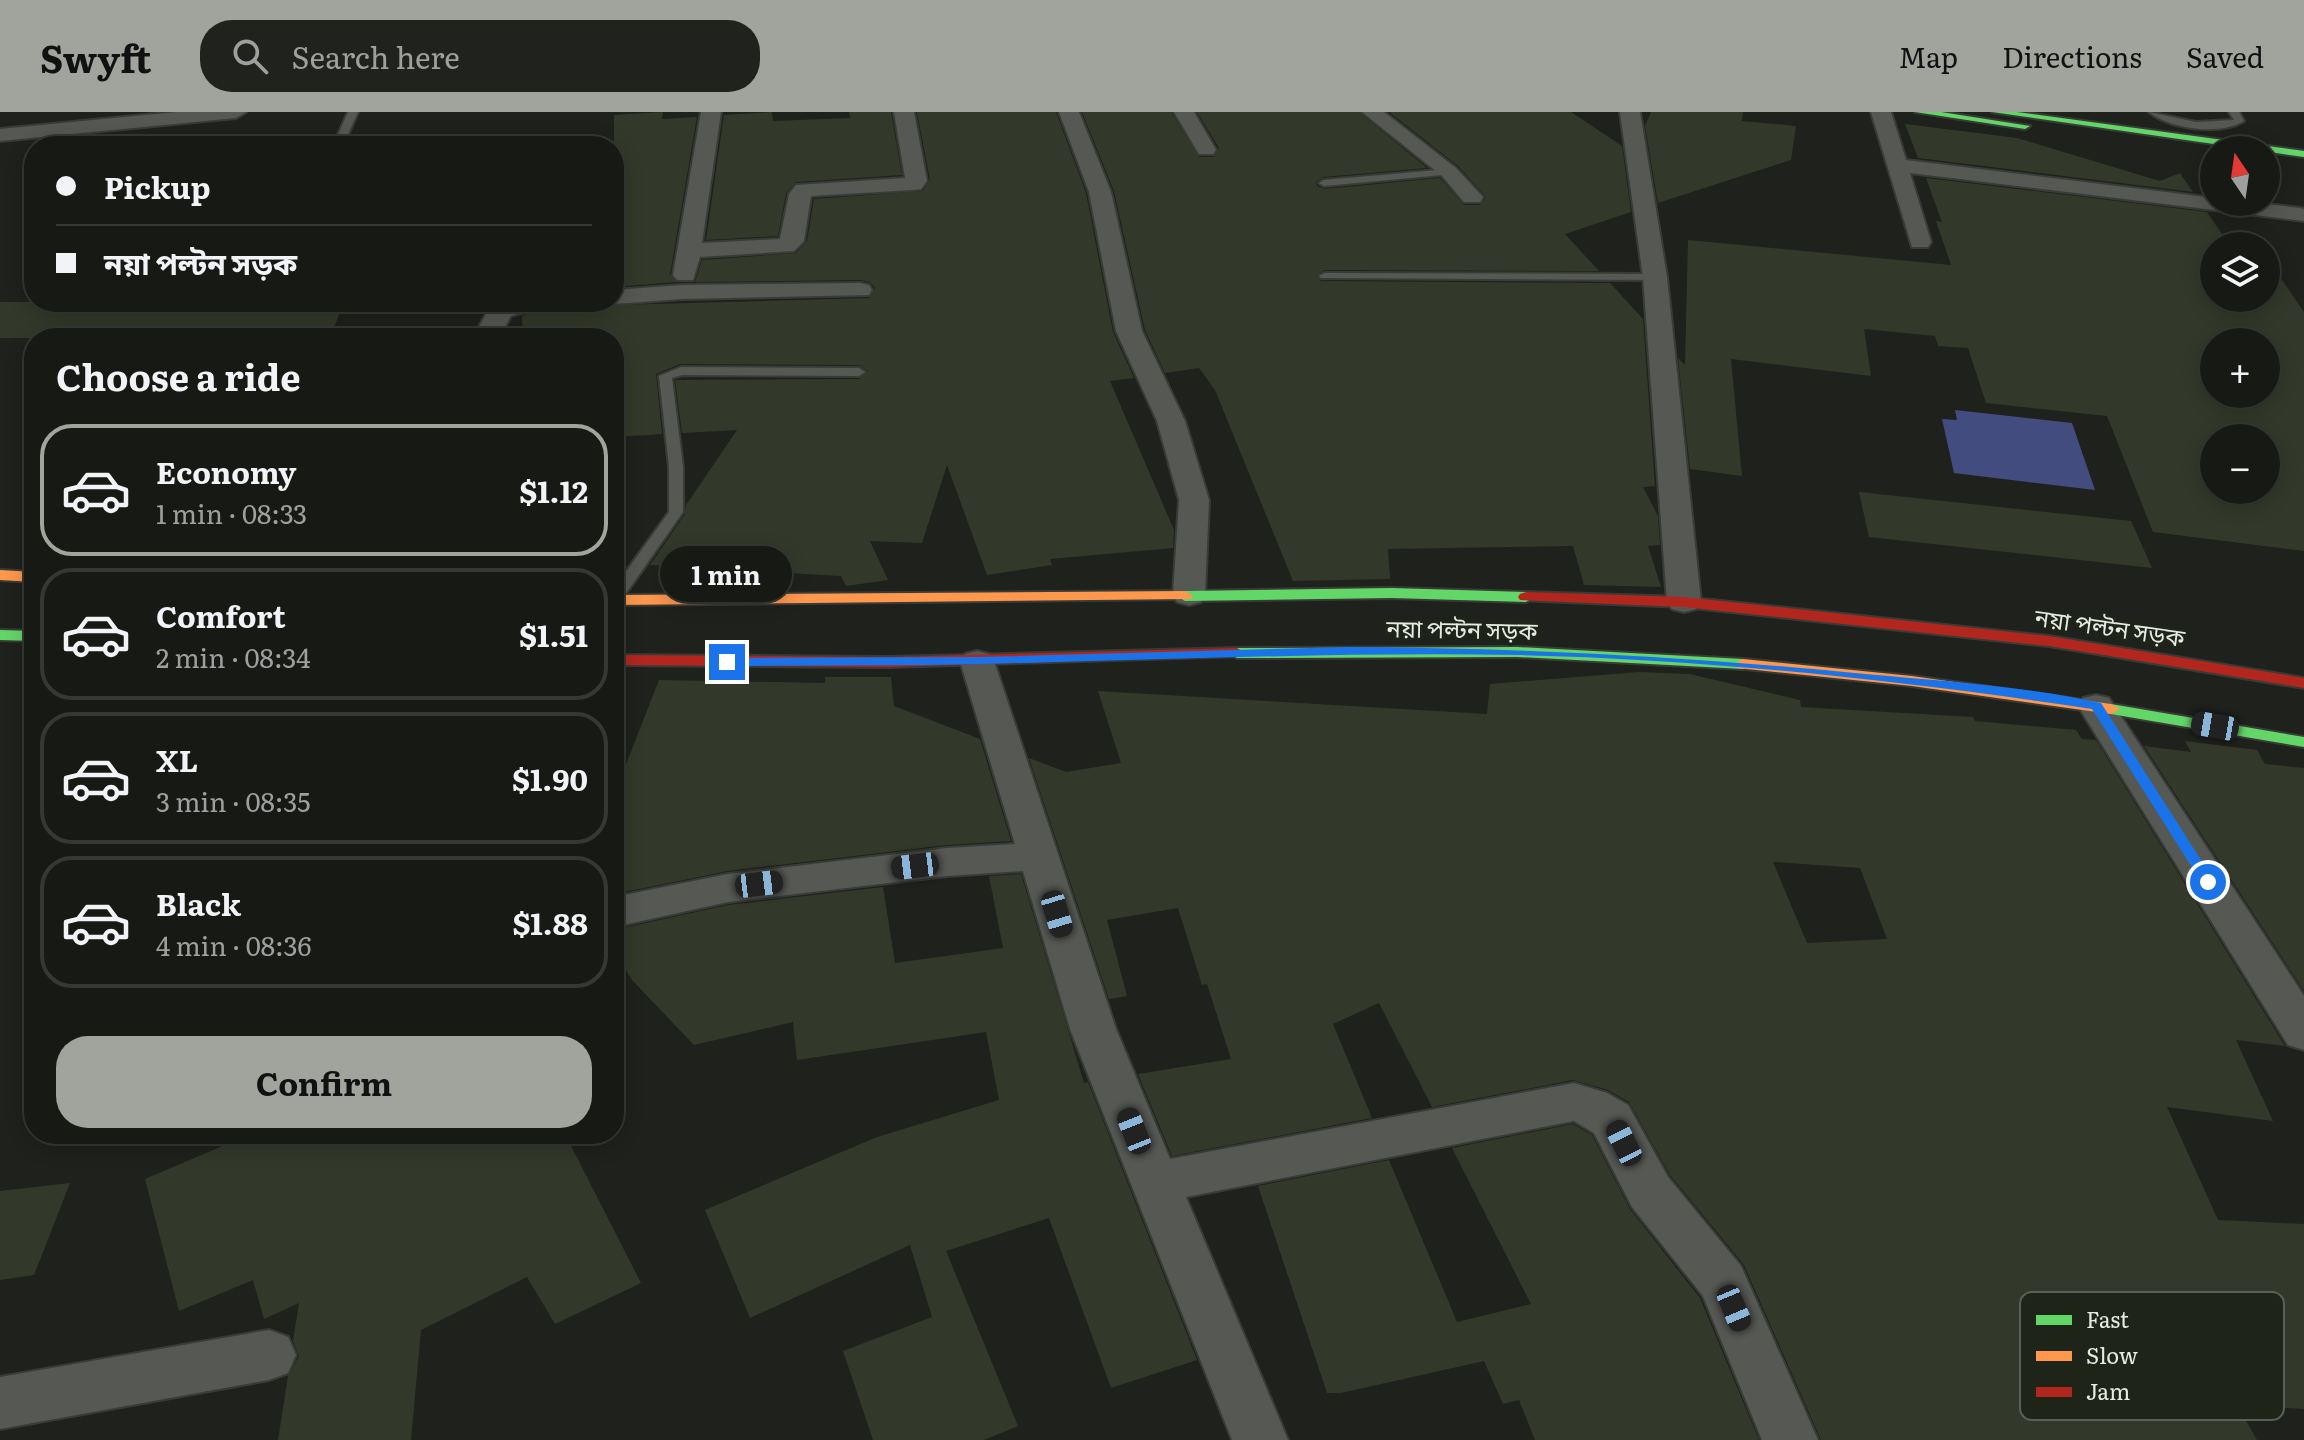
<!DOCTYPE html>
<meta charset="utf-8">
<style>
:root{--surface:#171915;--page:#20221e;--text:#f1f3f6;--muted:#9ea0a0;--line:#363834;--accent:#a0a49d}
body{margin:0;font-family:Literata,"Noto Sans Bengali",serif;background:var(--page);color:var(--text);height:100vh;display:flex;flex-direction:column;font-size:30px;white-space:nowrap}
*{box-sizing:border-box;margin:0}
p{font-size:26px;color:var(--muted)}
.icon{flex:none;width:44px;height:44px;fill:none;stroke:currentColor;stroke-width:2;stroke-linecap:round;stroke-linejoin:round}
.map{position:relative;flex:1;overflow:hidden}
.details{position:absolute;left:24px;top:216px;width:600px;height:816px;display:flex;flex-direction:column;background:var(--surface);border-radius:32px;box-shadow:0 4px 20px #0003,0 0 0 2px var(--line)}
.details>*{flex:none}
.top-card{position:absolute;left:24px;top:24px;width:600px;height:176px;border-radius:32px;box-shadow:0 4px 20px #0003,0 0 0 2px var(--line);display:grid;align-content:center;height:176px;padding:0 32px;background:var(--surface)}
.needle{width:52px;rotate:347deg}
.buttons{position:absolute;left:2200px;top:24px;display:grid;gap:16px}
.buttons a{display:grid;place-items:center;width:80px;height:80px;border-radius:50%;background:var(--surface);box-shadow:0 4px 20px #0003,0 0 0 2px var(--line);font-size:40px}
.end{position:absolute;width:36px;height:36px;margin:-18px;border:10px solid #1a73e8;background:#fff;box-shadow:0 0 0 4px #fff}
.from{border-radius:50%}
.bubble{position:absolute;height:56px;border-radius:28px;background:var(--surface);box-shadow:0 4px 20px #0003,0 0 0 2px var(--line);font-size:26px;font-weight:700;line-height:56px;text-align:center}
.car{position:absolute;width:24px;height:48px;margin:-24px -12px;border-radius:10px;box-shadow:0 0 6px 2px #0007;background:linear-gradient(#222 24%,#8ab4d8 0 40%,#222 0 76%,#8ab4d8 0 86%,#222 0)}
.top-card b{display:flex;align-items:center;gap:28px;height:76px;font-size:30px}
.top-card b+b{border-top:2px solid var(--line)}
.top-card i{width:20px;height:20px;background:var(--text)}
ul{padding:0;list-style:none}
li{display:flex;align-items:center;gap:24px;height:132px;margin:0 16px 12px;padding:0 16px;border:4px solid var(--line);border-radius:32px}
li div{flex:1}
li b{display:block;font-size:30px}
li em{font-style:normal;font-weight:700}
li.on{border-color:var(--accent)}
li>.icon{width:72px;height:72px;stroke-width:1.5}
h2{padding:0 32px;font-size:36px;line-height:96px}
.button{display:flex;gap:16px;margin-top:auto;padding:16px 32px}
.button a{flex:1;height:92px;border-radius:32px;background:var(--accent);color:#111;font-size:32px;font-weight:700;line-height:92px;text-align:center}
header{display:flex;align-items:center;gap:48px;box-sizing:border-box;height:112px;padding:0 40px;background:var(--accent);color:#111}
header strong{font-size:38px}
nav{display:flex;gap:44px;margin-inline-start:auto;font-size:28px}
.search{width:560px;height:72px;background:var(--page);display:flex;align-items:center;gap:20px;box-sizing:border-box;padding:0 28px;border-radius:32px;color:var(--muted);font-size:30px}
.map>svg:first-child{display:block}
</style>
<header>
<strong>Swyft</strong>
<div class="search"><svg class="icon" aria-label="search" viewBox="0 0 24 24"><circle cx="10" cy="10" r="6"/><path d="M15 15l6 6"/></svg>Search here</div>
<nav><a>Map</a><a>Directions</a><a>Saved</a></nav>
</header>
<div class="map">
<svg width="2304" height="1328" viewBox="0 0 2304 1328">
<rect width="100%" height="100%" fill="#1f211c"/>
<polygon fill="#424c7f" points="1955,298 2072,311 2095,378 1954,361 1942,307 1957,308"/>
<g fill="#32392a" fill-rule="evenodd">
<polygon points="663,0 662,7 697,5 670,162 676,170 614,175 614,3"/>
<polygon points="772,0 773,9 850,6 849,0 891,0 902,63 796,70 786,81 778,124 706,128 724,3"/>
<polygon points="917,0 1056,0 1086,81 1113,220 1134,266 1110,269 1174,418 1173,436 1050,447 1052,453 987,463 947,353 922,431 870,429 888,468 846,474 841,464 650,453 685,402 686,393 737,318 682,321 675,268 859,267 868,259 859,253 680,252 656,262 662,322 614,325 614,226 523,226 522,204 544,195 869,186 875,176 870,170 860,168 695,170 702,148 796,141 807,129 814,87 923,79 930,68"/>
<polygon points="1082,0 1171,0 1199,45 1213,45 1219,36 1197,0 1359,0 1427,56 1324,65 1316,70 1317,74 1324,77 1440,66 1464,93 1480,93 1486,85 1458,54 1389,0 1571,0 1622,34 1631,100 1565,122 1599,159 1325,158 1316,164 1321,169 1610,171 1643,207 1655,374 1643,375 1658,404 1660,433 1648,434 1661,475 1584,473 1573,434 1388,437 1390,467 1293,469 1215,278 1199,256 1165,261 1145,218 1114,79"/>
<polygon points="1651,0 1743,0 1742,9 1796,14 1791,48 1658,91 1645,14"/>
<polygon points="1905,12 2017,26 2160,69 2180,61 2193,80 1918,46"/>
<path d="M1926,66L2207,100L2230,134H2214V186H2266V160L2277,161L2304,200V439L2153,420L2107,304L1986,291L1968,236L1938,234L1935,224L1864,217L1871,264L1731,247L1742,364L1690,357L1678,246L1685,253L1688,128L1951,153L1936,109L1942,110ZM2214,230H2266V282H2214ZM2214,326H2266V378H2214Z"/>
<polygon points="0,190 213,190 210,195 219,202 232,190 344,190 330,226 0,226"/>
<polygon points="1859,380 2131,409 2152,456 1869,425"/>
<path d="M1639,560L1690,562L1800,588L1801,595L1973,605L1975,609L2076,618L2082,627L2096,628L2285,934L2236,928L2273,1009L2167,995L2218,1108L2304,1112V1297L2237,1293L2257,1328H1821L1744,1153L1670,1063L1629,990L1608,978L1573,968L1432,995L1379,891L1333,912L1372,1006L1172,1044L1138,962L1231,947L1207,872L1202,873L1178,796L1107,808L1127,884L1109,887L1029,646L1066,660L1121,651L1098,579L1487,602L1490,572ZM1773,750L1860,756L1887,827L1807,831Z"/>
<polygon points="825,565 891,565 894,594 980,627 1011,729 947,733 728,759 614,782 614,660 623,660 659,568 825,571"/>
<polygon points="2185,629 2257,638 2265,652 2304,656 2304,879 2144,634 2191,640"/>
<polygon points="1021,762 1084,971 1088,970 1197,1248 1111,1276 1049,1106 946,1139 1018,1314 984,1328 873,1328 843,1239 932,1205 910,1133 750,1206 705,1098 877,1025 999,988 986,920 797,948 793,910 694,933 632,868 614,839 614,818 728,793 883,775 895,851 1003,836 989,764"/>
<polygon points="1573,1012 1592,1023 1630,1097 1700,1186 1759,1328 1535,1328 1519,1288 1503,1292 1484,1249 1341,1281 1327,1281 1258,1074 1389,1048 1457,1210 1531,1192 1452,1036"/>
<polygon points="251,1022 565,1022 641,1171 555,1212 527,1165 421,1218 411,1328 278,1328 288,1264 299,1244 293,1229 299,1191 264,1207 253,1168 179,1199 145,1067"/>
<polygon points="70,1071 34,1163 0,1168 0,1079"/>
</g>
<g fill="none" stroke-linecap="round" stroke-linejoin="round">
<g stroke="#393b37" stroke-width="4">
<g id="lane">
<polygon points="348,0 358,0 343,34 333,34"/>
<path d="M2149,0L2196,10L2234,8L2229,0H2239L2244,9C2220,24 2170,17 2149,0Z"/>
<polygon points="1449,57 1454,60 1453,62 1324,74 1319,71 1324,68"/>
<polygon points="1325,161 1655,162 1661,165 1655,168 1321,166 1319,164"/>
<polygon points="217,190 229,190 219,199 213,195"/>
<polygon points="681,255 859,256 865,260 859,264 682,263 672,266 683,355 683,400 620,490 614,492 614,476 669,400 669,355 659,264"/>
</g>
</g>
<g stroke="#393b37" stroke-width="4">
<g id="street">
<polygon points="176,0 246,0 236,6 0,29 0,17"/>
<polygon points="701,0 721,0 702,131 780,127 789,82 796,73 905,66 894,0 914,0 927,69 921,77 913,78 811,84 804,129 794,139 700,145 693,168 677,168 673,163"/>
<polygon points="1059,0 1079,0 1111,80 1142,219 1185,309 1209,388 1205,483 1201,490 1189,493 1177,490 1173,483 1179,388 1157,309 1116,219 1089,80"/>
<polygon points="1174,0 1194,0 1216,38 1213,42 1199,42"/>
<polygon points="1362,0 1384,0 1456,56 1483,85 1480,90 1464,90 1442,64"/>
<polygon points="1620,0 1640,0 1667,165 1701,490 1696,497 1684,500 1672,497 1667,490 1643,165"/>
<polygon points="1871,0 1891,0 1906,48 2214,86 2214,90 2248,90 2300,96 2304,97 2304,109 1910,61 1931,130 1928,135 1912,135"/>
<polygon points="860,171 869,173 872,178 869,183 682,187 614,192 605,190 614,190 614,178 682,173"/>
<polygon points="499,190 544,190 541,195 511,204 499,226 473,226 488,198"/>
<polygon points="977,539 989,542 994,549 1116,917 1170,1047 1574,971 1607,981 1628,993 1668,1065 1741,1154 1818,1328 1762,1328 1703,1184 1632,1095 1594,1021 1574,1009 1186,1085 1288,1328 1232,1328 1070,917 1023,759 947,764 728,790 614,815 614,785 728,762 947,736 1015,732 960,549 965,542"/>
<polygon points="2096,583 2109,586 2304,884 2304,938 2288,933 2078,594 2083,586"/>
<polygon points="269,1218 288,1225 296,1243 288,1261 269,1268 0,1317 0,1265"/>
</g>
</g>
<g stroke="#393b37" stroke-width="4">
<g id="fast">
<polygon points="1915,0 1941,0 2030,14 2025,17"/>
<polygon points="1992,0 2017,0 2304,39 2304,45"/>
<polygon points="1392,476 1526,480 1534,485 1526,490 1392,486 1185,489 1177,484 1185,479"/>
<polygon points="0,518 34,519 34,529 0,528"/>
<polygon points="1517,535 1743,547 1751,552 1743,557 1517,545 1237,546 1229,541 1237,536"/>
<polygon points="2111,592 2304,625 2304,635 2105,601 2102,597"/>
</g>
</g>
<g stroke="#393b37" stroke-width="4">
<g id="slow">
<polygon points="0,458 34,460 34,470 0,468"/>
<polygon points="1185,479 1193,484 1191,487 614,493 614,483"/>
<polygon points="1743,547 1912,564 2111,592 2120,597 2111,602 1912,574 1737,556 1735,552"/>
</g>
</g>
<g stroke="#393b37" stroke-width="4">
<g id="jam">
<polygon points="1526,480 1684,485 2049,524 2304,566 2304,576 2049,534 1684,495 1520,488 1518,485 1520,482"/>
<polygon points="1237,536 1245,541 1243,544 888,555 614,553 614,543 888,545"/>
</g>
</g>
<use href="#lane" fill="#565854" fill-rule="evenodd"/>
<use href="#street" fill="#565854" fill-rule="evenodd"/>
<use href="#fast" fill="#63d668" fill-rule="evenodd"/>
<use href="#slow" fill="#ff974d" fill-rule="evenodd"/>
<use href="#jam" fill="#b3261e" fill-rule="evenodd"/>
</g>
<path fill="#1a73e8" d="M1348,535C1522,536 1692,545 1865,562C1943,569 2024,574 2101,591L2215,770L2213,773H2203L2092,597C1905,569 1707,547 1517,543C1338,540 1160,548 981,552C896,554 811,553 727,554L721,550L727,546L977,545Z"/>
<g text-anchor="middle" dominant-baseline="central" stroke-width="7" stroke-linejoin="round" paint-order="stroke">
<g font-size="24" fill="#e6eae2" stroke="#1f2419">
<text transform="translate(2110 514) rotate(8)">নয়া পল্টন সড়ক</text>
<text transform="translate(1462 516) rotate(1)">নয়া পল্টন সড়ক</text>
</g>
</g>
<rect x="2020" y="1180" width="264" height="128" rx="12" fill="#1f2419" stroke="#5b5f55" stroke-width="2"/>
<rect x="2036" y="1203" width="36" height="10" fill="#63d668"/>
<rect x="2036" y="1239" width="36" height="10" fill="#ff974d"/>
<rect x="2036" y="1275" width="36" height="10" fill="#b3261e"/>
<g font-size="22" fill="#e6eae2">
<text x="2086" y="1216">Fast</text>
<text x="2086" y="1252">Slow</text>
<text x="2086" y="1288">Jam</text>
</g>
</svg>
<div class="buttons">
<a><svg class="needle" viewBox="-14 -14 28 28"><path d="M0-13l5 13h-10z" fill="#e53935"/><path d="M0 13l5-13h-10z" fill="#9ea0a0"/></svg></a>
<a><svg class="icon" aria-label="layers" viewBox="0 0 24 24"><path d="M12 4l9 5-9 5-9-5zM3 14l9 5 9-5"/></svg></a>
<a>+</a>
<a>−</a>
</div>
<i class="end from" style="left:2208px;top:770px"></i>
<i class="end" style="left:727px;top:550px"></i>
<div class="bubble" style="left:660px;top:434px;width:132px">1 min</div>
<i class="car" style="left:2215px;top:614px;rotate:280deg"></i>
<i class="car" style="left:915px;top:754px;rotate:263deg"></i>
<i class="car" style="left:759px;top:772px;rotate:83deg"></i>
<i class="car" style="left:1057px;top:802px;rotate:163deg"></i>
<i class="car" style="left:1134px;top:1019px;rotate:338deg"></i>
<i class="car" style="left:1624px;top:1031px;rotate:333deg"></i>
<i class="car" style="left:1734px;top:1196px;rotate:157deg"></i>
<div class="top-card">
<b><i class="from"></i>Pickup</b>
<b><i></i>নয়া পল্টন সড়ক</b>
</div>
<section class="details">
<h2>Choose a ride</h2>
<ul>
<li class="on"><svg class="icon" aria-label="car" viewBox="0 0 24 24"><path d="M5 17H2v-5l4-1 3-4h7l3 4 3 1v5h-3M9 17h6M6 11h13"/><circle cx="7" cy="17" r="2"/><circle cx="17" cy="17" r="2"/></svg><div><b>Economy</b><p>1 min · 08:33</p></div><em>$1.12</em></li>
<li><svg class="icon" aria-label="car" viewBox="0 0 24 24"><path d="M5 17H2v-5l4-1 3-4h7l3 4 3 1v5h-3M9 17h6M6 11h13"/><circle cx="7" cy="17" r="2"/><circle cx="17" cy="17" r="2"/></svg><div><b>Comfort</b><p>2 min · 08:34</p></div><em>$1.51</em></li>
<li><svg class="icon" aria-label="car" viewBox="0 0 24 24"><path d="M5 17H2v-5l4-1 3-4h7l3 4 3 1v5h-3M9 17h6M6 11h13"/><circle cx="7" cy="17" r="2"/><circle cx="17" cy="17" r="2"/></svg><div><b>XL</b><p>3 min · 08:35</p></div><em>$1.90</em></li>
<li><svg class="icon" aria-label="car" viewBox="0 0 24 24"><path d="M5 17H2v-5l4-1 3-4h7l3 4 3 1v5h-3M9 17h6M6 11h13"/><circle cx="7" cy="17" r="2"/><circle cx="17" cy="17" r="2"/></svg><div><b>Black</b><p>4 min · 08:36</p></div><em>$1.88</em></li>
</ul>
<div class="button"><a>Confirm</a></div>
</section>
</div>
